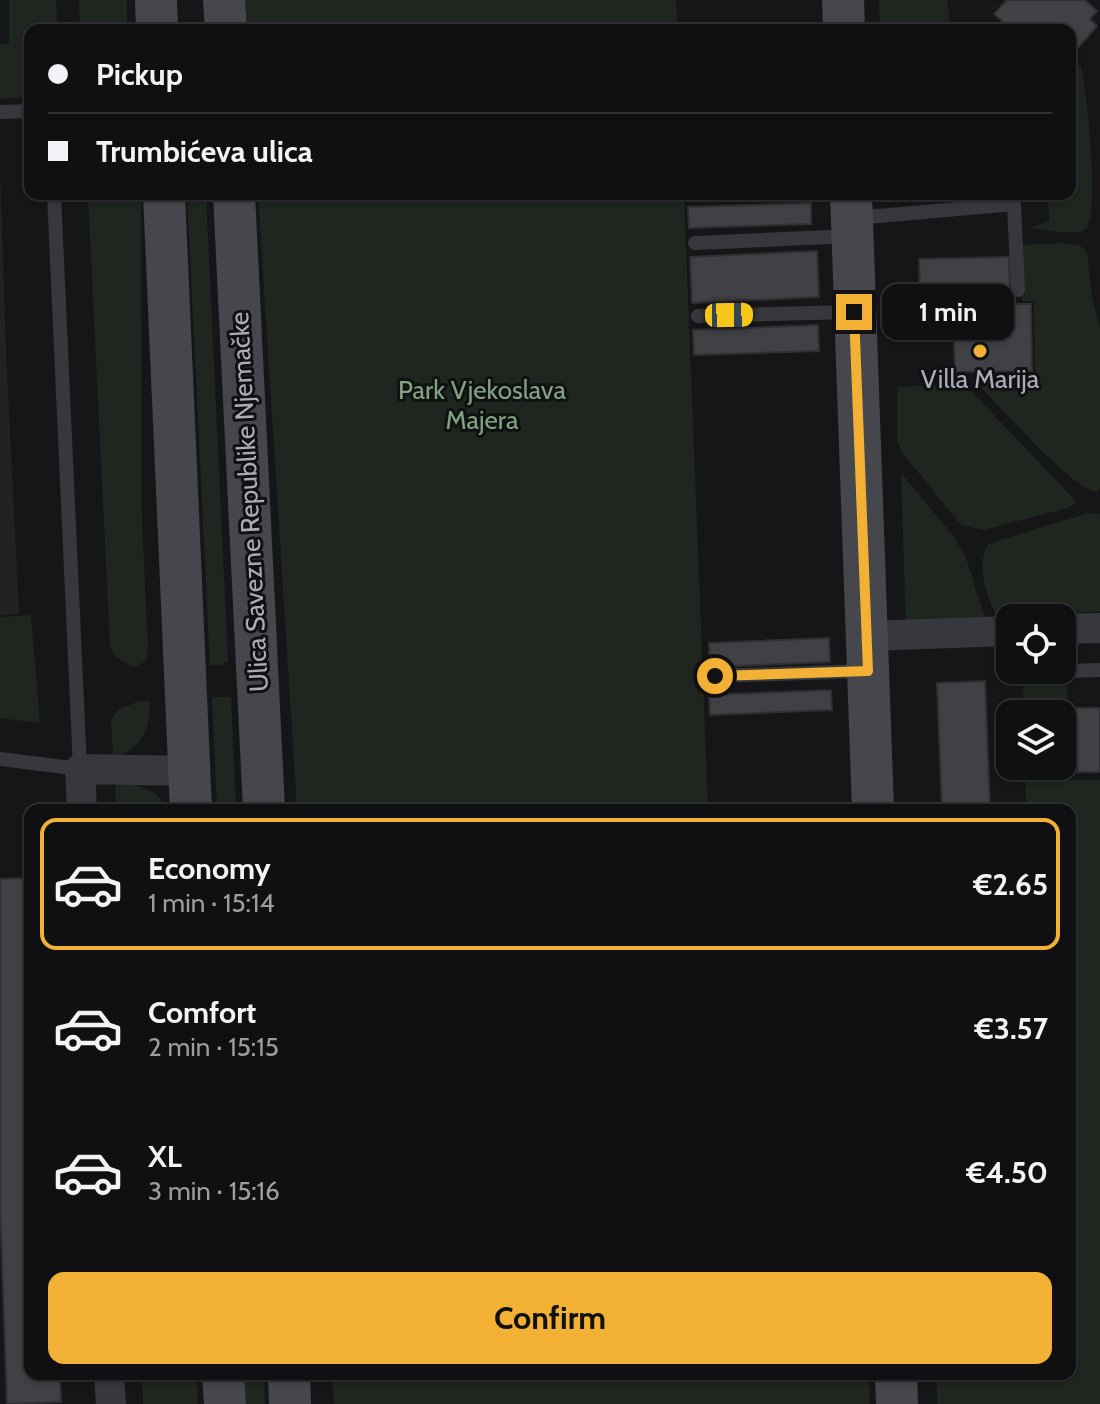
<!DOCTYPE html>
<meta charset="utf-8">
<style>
:root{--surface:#101012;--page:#1e1e20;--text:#f1f3f6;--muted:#9c9d9f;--line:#303032;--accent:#f2b134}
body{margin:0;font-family:Cabin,sans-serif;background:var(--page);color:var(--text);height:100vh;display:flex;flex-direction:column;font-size:30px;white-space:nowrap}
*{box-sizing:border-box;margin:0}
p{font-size:26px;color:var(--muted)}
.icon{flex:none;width:44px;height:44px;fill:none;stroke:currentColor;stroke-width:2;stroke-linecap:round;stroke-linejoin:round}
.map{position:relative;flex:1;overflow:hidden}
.side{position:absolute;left:24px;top:804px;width:1052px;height:576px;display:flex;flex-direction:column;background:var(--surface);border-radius:16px;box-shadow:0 2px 6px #0004,0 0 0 2px var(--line)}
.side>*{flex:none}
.banner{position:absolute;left:24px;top:24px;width:1052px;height:176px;border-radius:16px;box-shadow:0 2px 6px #0004,0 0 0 2px var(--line);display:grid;align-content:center;height:176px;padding:0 24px;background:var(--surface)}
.fabs{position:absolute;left:996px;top:604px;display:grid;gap:16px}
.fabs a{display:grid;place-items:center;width:80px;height:80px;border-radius:16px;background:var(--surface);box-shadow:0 2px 6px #0004,0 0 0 2px var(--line);font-size:40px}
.end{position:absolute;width:36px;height:36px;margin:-18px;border:10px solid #f2b134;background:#111;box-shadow:0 0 0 4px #111}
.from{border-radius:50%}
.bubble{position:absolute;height:56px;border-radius:16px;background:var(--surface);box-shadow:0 2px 6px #0004,0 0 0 2px var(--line);font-size:26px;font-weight:700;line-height:56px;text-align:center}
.car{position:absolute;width:24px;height:48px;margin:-24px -12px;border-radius:10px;box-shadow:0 0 6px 2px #0007;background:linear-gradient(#f5c518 24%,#345 0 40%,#f5c518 0 76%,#345 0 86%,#f5c518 0)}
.banner b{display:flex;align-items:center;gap:28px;height:76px;font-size:30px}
.banner b+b{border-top:2px solid var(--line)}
.banner i{width:20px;height:20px;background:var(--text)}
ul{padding:14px 0 0;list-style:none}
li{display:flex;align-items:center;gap:24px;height:132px;margin:0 16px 12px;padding:0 8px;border:4px solid transparent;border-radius:16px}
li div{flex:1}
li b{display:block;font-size:30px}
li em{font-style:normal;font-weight:700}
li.selected{border-color:var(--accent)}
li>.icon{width:72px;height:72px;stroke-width:1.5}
.primary-button{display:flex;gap:16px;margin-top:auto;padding:16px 24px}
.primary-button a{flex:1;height:92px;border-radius:16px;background:var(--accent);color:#111;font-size:32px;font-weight:700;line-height:92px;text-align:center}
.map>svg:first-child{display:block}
</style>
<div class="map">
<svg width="1100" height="1404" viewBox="0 0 1100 1404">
<rect width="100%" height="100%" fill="#161618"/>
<polygon fill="#222225" points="0,169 6,351 19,614 0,615"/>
<g fill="#1e261f">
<polygon points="9,0 56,0 57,23 53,30 30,30 30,89 27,96 0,99 0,44 9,43"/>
<polygon points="79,0 127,0 127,30 80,30"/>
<polygon points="245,0 676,0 678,30 247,30"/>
<polygon points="879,0 947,0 951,30 880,30"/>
<path d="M1076,64L1081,66C1087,98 1100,210 1086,229C1072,237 1046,229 1031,228L1049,221L1048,194H1070V67Z"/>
<path d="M88,194H141L142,521L148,648C147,662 145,664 132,667L115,656L110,647Z"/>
<polygon points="187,194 206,194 228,662 223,662 223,665 210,665"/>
<polygon points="258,194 684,194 708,810 297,810"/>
<path d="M1061,243L1079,245L1087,252L1092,298L1100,328V488L1097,492C1074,492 995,400 972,379L1035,373L1034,302L1022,301L1023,245Z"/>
<polygon points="955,384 971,391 1077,502 1068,508 984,530 961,525 901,451 897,440 897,387"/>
<polygon points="901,473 954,537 966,558 986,621 906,627"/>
<path d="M1088,513L1100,514V611L1010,618L999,623C989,598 974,570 988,544Z"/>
<polygon points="31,615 40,723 0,718 0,617"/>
<polygon points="1067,685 1069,780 1100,780 1100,1404 937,1404 937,1374 1070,1374 1070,810 1026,810 1025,766 1062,766 1062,714 1024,714 1023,686"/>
<polygon points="212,697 231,697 236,810 217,810"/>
<path d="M140,701H150C150,728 142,751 113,757L111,719L119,709Z"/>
<polygon points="133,784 155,793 168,810 116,810 115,785"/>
<polygon points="142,1374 197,1374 198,1404 143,1404"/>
<polygon points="243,1374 264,1374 265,1404 244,1404"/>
<polygon points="332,1374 869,1374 870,1404 334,1404"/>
</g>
<g fill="#404145" stroke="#303034" stroke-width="2">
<polygon points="1007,0 1085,0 1097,11 1090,19 1097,26 1070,57 1070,30 996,29 1002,21 994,14"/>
<polygon points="811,203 811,224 689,228 688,207"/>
<polygon points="817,251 819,297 692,303 690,257"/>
<polygon points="1009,257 1010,304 1031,304 1032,371 955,372 954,341 921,341 919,259"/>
<polygon points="818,325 819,351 694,355 693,330"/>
<polygon points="829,638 830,662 710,667 709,643"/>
<polygon points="985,681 990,810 942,810 937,683"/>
<polygon points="831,690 832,710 710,715 709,695"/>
<polygon points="1076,708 1100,708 1100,772 1077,772"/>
<polygon points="30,878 30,1374 60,1374 61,1402 7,1404 0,1203 0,879"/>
</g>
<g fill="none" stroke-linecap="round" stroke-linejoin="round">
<g stroke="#37383d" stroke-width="14">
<polyline points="0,112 30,111"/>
<polyline points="856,218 1014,204 1018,290"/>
<polyline points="695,243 851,236"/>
<polyline points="698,316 853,312"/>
<polyline points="1062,667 1066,671 1100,670"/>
<polyline points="715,676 864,671"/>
<polyline points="0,759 80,769 54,194"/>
</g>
<g stroke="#37383d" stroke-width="30">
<polyline points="1062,629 1100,628"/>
<polyline points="867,636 1010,631"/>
<polyline points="82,810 80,769 189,771"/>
<polyline points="109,1374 111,1404"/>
</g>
<g stroke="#45474d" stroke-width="42">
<polyline points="156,0 157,30"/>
<polyline points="224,0 226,30"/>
<polyline points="843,0 844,30"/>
<polyline points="164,194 191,810"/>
<polyline points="234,194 264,810"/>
<polyline points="851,194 873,810"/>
<polyline points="223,1374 225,1404"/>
<polyline points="289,1374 290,1404"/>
<polyline points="896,1374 897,1404"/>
</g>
</g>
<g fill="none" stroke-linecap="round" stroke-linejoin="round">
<polyline stroke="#f2b134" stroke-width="10" points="715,676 868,671 854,312"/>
</g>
<circle fill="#f2b134" stroke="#111113" stroke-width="3" cx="980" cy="351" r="8"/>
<g text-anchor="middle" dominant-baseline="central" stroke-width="6" stroke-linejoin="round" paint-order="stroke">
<g font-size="26" fill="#a8adb8" stroke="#111113">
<text x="980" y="379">Villa Marija</text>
</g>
<g font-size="26" fill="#7fa381" stroke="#111113">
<text x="482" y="390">Park Vjekoslava<tspan x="482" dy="30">Majera</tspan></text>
</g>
<g font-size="26" fill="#a8adb8" stroke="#111113">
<text transform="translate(249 502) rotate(-93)">Ulica Savezne Republike Njemačke</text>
</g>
</g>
</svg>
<div class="fabs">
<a><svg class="icon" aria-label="locate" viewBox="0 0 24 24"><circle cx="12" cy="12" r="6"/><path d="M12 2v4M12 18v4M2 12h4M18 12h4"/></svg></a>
<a><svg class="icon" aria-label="layers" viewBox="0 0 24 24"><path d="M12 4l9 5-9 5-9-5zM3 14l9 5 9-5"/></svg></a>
</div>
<i class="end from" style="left:715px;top:676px"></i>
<i class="end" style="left:854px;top:312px"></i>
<div class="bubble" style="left:882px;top:284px;width:132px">1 min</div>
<i class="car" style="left:729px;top:315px;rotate:89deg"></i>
<div class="banner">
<b><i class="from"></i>Pickup</b>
<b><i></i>Trumbićeva ulica</b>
</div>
<section class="side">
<ul>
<li class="selected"><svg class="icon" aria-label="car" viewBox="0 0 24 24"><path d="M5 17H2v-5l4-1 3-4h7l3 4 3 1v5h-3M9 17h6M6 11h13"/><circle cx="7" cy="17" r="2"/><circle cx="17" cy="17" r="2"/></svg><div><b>Economy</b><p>1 min · 15:14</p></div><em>€2.65</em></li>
<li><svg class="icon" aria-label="car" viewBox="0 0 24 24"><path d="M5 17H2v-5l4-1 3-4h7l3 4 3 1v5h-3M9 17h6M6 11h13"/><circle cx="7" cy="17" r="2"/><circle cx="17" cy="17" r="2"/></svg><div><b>Comfort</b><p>2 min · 15:15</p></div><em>€3.57</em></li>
<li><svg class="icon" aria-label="car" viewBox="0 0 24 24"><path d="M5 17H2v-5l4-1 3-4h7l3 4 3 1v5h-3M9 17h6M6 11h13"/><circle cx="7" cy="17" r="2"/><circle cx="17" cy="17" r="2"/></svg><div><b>XL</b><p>3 min · 15:16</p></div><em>€4.50</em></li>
</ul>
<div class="primary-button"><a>Confirm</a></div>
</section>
</div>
